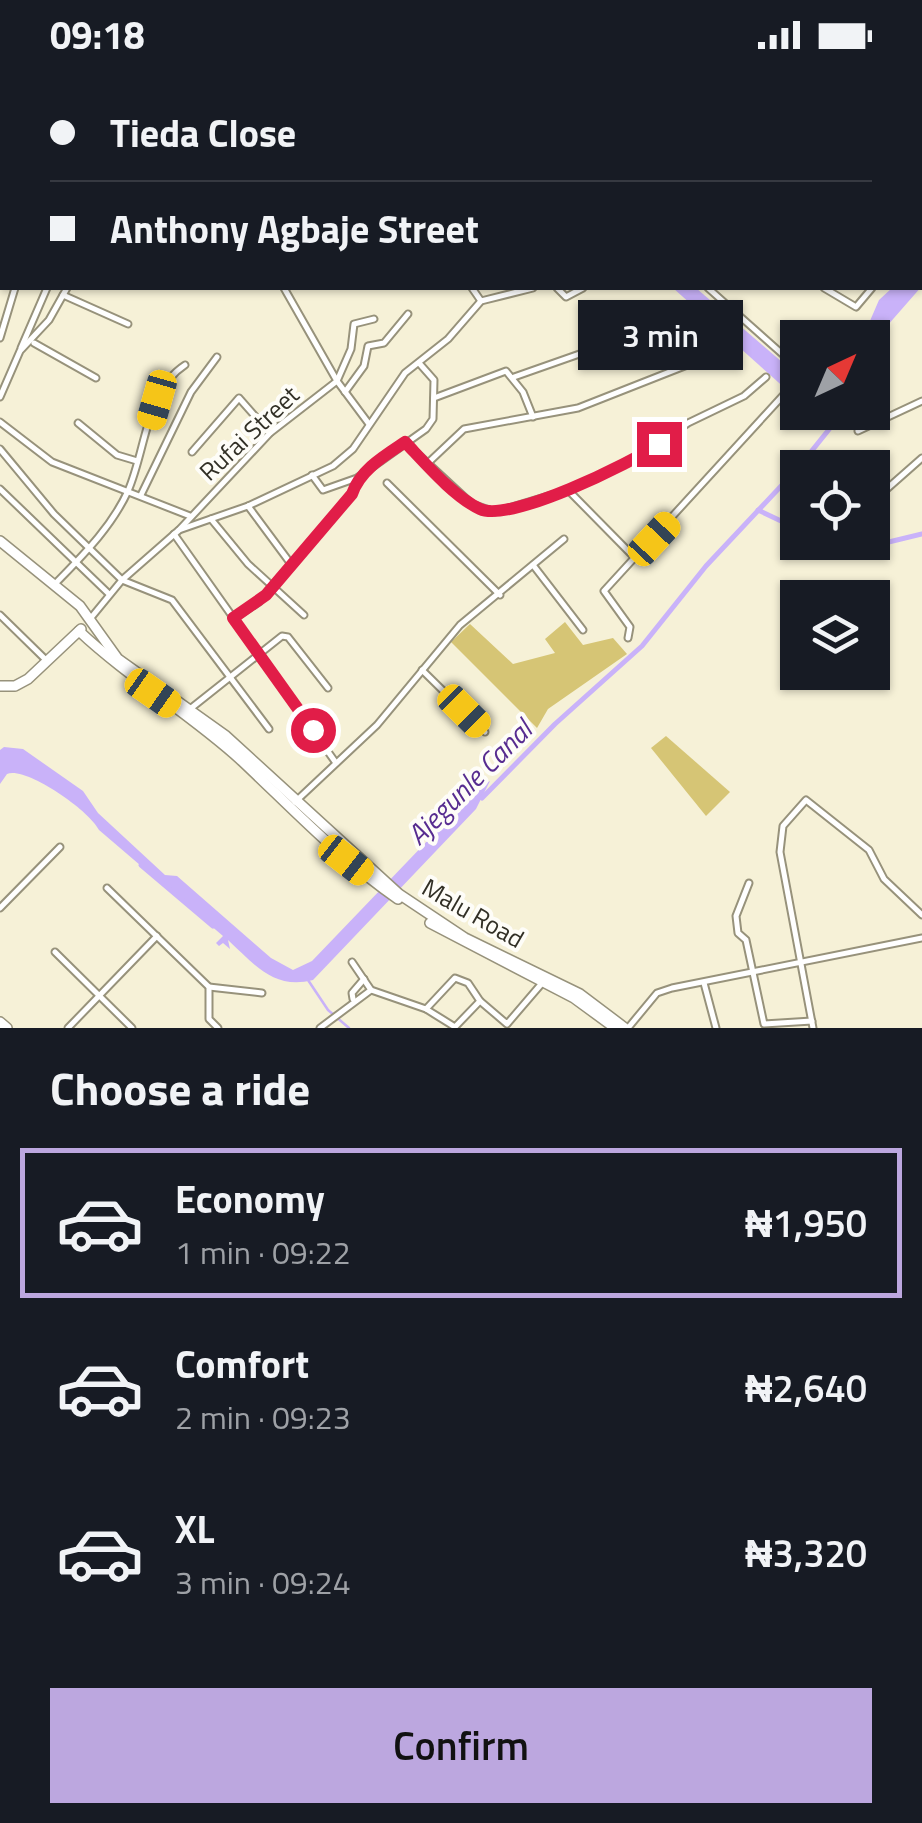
<!DOCTYPE html>
<meta charset="utf-8">
<style>
:root{--surface:#171b24;--page:#242831;--text:#f1f3f6;--muted:#9ea1a6;--line:#363941;--accent:#bca7df}
body{margin:0;font-family:"Titillium Web",sans-serif;background:var(--page);color:var(--text);height:100vh;display:flex;flex-direction:column;font-size:38px;white-space:nowrap}
*{box-sizing:border-box;margin:0}
p{font-size:32px;color:var(--muted)}
.icon{flex:none;width:55px;height:55px;fill:none;stroke:currentColor;stroke-width:2;stroke-linecap:round;stroke-linejoin:round}
.map{position:relative;height:958px;overflow:hidden}
.sheet{display:flex;flex-direction:column;background:var(--surface);flex:1}
.sheet>*{flex:none}
.hud{position:absolute;left:0px;top:0px;width:922px;height:220px;box-shadow:0 2px 8px #0004;display:grid;align-content:center;height:220px;padding:0 50px;background:var(--surface)}
.needle{width:65px;rotate:44deg}
.tools{position:absolute;left:780px;top:250px;display:grid;gap:20px}
.tools a{display:grid;place-items:center;width:110px;height:110px;border-radius:0px;background:var(--surface);box-shadow:0 2px 8px #0004;font-size:50px}
.end{position:absolute;width:45px;height:45px;margin:-22px;border:12px solid #e11d48;background:#fff;box-shadow:0 0 0 5px #fff}
.from{border-radius:50%}
.bubble{position:absolute;height:70px;border-radius:0px;background:var(--surface);box-shadow:0 2px 8px #0004;font-size:32px;font-weight:600;line-height:70px;text-align:center}
.car{position:absolute;width:30px;height:60px;margin:-30px -15px;border-radius:12px;box-shadow:0 0 8px 2px #0007;background:linear-gradient(#f5c518 24%,#345 0 40%,#f5c518 0 76%,#345 0 86%,#f5c518 0)}
.hud b{display:flex;align-items:center;gap:35px;height:95px;font-size:38px}
.hud b+b{border-top:2px solid var(--line)}
.hud i{width:25px;height:25px;background:var(--text)}
ul{padding:0;list-style:none}
li{display:flex;align-items:center;gap:30px;height:150px;margin:0 20px 15px;padding:0 30px;border:5px solid transparent;border-radius:0px}
li div{flex:1}
li b{display:block;font-size:38px}
li em{font-style:normal;font-weight:600}
li.on{border-color:var(--accent)}
li>.icon{width:90px;height:90px;stroke-width:1.5}
h2{padding:0 50px;font-size:45px;line-height:120px}
.primary-button{display:flex;gap:20px;margin-top:auto;padding:20px 50px}
.primary-button a{flex:1;height:115px;border-radius:0px;background:var(--accent);color:#111;font-size:40px;font-weight:600;line-height:115px;text-align:center}
.status{display:flex;justify-content:space-between;align-items:center;height:70px;padding:0 50px;background:var(--surface);direction:ltr}
.status svg{height:28px;fill:currentColor}
.map>svg:first-child{display:block}
</style>
<div class="status"><b>09:18</b><svg viewBox="0 0 49 12"><path d="M0 12V9h3v3zM5 12V6h3v6zM10 12V3h3v9zM15 12V0h3v12zM26 1h20v11H26zM47 4h2v5h-2z"/></svg></div>
<div class="map">
<svg width="922" height="958" viewBox="0 0 922 958">
<rect width="100%" height="100%" fill="#f6f1d7"/>
<g fill="#d6c575">
<polygon points="565,552 583,575 613,568 627,584 548,639 537,658 451,572 470,554 513,594 555,583 545,569"/>
<polygon points="666,666 730,722 706,746 651,678"/>
</g>
<g fill="#c9b2f9">
<polygon points="922,188 922,216 880,264 873,309 872,268 863,267 879,230 892,218 920,218"/>
<polygon points="673,218 696,218 797,305 797,329"/>
<path d="M4,677L23,679L83,721L98,743L165,805L177,806L271,888L293,900L312,891L479,717L490,711L476,739L313,910C274,920 255,895 228,870L230,879L223,873L219,876L216,873L223,866L99,760C90,741 26,696 7,704L0,714V680Z"/>
</g>
<g fill="none" stroke-linecap="round" stroke-linejoin="round">
<g stroke="#c9b2f9" stroke-width="2.5">
<polyline points="17,2 19,0"/>
<polyline points="0,21 2,20"/>
<polyline points="829,342 835,354"/>
<polyline points="308,910 328,940 349,958"/>
</g>
<g stroke="#c9b2f9" stroke-width="5">
<polyline points="798,398 843,342"/>
<polyline points="758,440 798,459"/>
<polyline points="830,472 864,478 922,464"/>
<polyline points="482,728 555,654 642,576 706,496 798,398"/>
<polyline points="141,795 213,856"/>
</g>
<g stroke="#97927b" stroke-width="9">
<g id="street">
<polyline points="54,0 54,2"/>
<polyline points="839,0 839,2"/>
<polyline points="887,0 889,2"/>
<polyline points="99,2 102,0"/>
<polyline points="316,2 318,0"/>
<polyline points="613,2 616,0"/>
<polyline points="920,42 922,40"/>
<polyline points="0,119 2,117"/>
<polyline points="0,128 2,130"/>
<polyline points="920,151 922,149"/>
<polyline points="920,158 922,160"/>
<polyline points="920,178 922,175"/>
<polyline points="920,185 922,183"/>
<polyline points="0,188 1,161"/>
<polyline points="284,218 337,311 369,354"/>
<polyline points="472,218 481,231"/>
<polyline points="557,218 566,227 583,218"/>
<polyline points="708,218 798,298"/>
<polyline points="824,218 856,237 872,218"/>
<polyline points="63,225 128,254"/>
<polyline points="0,268 15,218"/>
<polyline points="34,273 96,308"/>
<polyline points="21,278 47,218"/>
<polyline points="514,307 588,281 685,236"/>
<polyline points="345,322 364,296 368,276 384,273 408,244"/>
<polyline points="0,327 20,281 49,250 67,218"/>
<polyline points="434,328 506,301 523,322 533,347"/>
<polyline points="0,352 52,392 190,446"/>
<polyline points="78,353 117,385 137,391"/>
<polyline points="858,361 922,331"/>
<polyline points="405,372 472,434 495,442 568,420 638,388 688,353 744,326 766,307"/>
<polyline points="0,379 54,444 122,510 172,530 269,659"/>
<polyline points="192,382 239,328 270,363"/>
<polyline points="428,393 464,359 578,338 733,277"/>
<polyline points="312,405 323,420 357,408 426,359 433,349 434,310 419,293"/>
<polyline points="387,413 500,525"/>
<polyline points="0,419 109,524"/>
<polyline points="568,420 635,488"/>
<polyline points="141,425 191,322 217,287"/>
<polyline points="872,432 922,388"/>
<polyline points="248,436 291,494"/>
<polyline points="211,449 248,494 304,545"/>
<polyline points="179,460 248,436 333,396 353,379 405,303 448,269 481,231 533,218"/>
<polyline points="174,464 336,693"/>
<polyline points="533,495 583,560"/>
<path d="M55,514C82,486 111,458 128,421C146,380 146,320 185,295"/>
<polyline points="0,545 46,590"/>
<polyline points="90,549 122,510 179,460 270,363 337,311 351,279 354,254 374,249"/>
<polyline points="233,549 259,532 352,424 357,411"/>
<polyline points="628,568 630,557 604,521 788,320"/>
<polyline points="422,600 485,662"/>
<polyline points="190,639 282,566 288,567 328,618"/>
<polyline points="295,732 377,655 460,555 564,469"/>
<polyline points="749,813 736,846 738,863 746,870 764,954 812,951"/>
<polyline points="107,818 209,917 209,949 218,958"/>
<polyline points="0,838 60,777"/>
<polyline points="55,882 132,958"/>
<polyline points="352,892 371,920"/>
<polyline points="704,913 716,958"/>
<polyline points="209,917 262,923"/>
<polyline points="353,929 352,923 364,909"/>
<polyline points="426,939 455,908 468,913 480,931"/>
<polyline points="68,958 157,866"/>
<polyline points="320,958 371,920 426,939 455,957 480,931 507,954 543,912"/>
<polyline points="628,958 657,923 672,918 922,868"/>
<polyline points="813,958 780,782 783,756 806,730 869,780 884,809 922,845"/>
</g>
</g>
<g stroke="#97927b" stroke-width="12">
<g id="secondary">
<polyline points="812,0 814,2"/>
<polyline points="820,0 823,2"/>
<polyline points="920,112 922,114"/>
<polyline points="0,471 80,536 118,589 226,666 399,824 465,868 580,924 625,958"/>
<path d="M79,561C130,609 191,644 242,691C293,739 340,789 398,829"/>
<polyline points="0,616 15,616 28,609 81,559"/>
<polyline points="430,853 574,928 615,958"/>
<polyline points="0,952 7,958"/>
</g>
</g>
<use href="#street" stroke="#fff" stroke-width="5"/>
<use href="#secondary" stroke="#fff" stroke-width="9"/>
</g>
<g fill="none" stroke-linecap="round" stroke-linejoin="round">
<path stroke="#e11d48" stroke-width="12" d="M313,660L233,548L266,525L352,424C360,400 384,386 405,372C425,393 454,427 480,439C510,453 631,393 659,374"/>
</g>
<g text-anchor="middle" dominant-baseline="central" stroke-width="8" stroke-linejoin="round" paint-order="stroke">
<g font-size="25" fill="#323026" stroke="#fefdf8">
<text transform="translate(249 363) rotate(-43)">Rufai Street</text>
<text transform="translate(473 843) rotate(30)">Malu Road</text>
</g>
<g font-size="28" font-style="italic" fill="#572c90" stroke="#fefdf8">
<text transform="translate(469 712) rotate(-45)">Ajegunle Canal</text>
</g>
</g>
</svg>
<div class="tools">
<a><svg class="needle" viewBox="-14 -14 28 28"><path d="M0-13l5 13h-10z" fill="#e53935"/><path d="M0 13l5-13h-10z" fill="#9ea1a6"/></svg></a>
<a><svg class="icon" aria-label="locate" viewBox="0 0 24 24"><circle cx="12" cy="12" r="6"/><path d="M12 2v4M12 18v4M2 12h4M18 12h4"/></svg></a>
<a><svg class="icon" aria-label="layers" viewBox="0 0 24 24"><path d="M12 4l9 5-9 5-9-5zM3 14l9 5 9-5"/></svg></a>
</div>
<i class="end from" style="left:313px;top:660px"></i>
<i class="end" style="left:659px;top:374px"></i>
<div class="bubble" style="left:578px;top:230px;width:165px">3 min</div>
<i class="car" style="left:157px;top:330px;rotate:196deg"></i>
<i class="car" style="left:654px;top:469px;rotate:43deg"></i>
<i class="car" style="left:153px;top:623px;rotate:125deg"></i>
<i class="car" style="left:464px;top:641px;rotate:135deg"></i>
<i class="car" style="left:346px;top:790px;rotate:128deg"></i>
<div class="hud">
<b><i class="from"></i>Tieda Close</b>
<b><i></i>Anthony Agbaje Street</b>
</div>
</div>
<section class="sheet">
<h2>Choose a ride</h2>
<ul>
<li class="on"><svg class="icon" aria-label="car" viewBox="0 0 24 24"><path d="M5 17H2v-5l4-1 3-4h7l3 4 3 1v5h-3M9 17h6M6 11h13"/><circle cx="7" cy="17" r="2"/><circle cx="17" cy="17" r="2"/></svg><div><b>Economy</b><p>1 min · 09:22</p></div><em>₦1,950</em></li>
<li><svg class="icon" aria-label="car" viewBox="0 0 24 24"><path d="M5 17H2v-5l4-1 3-4h7l3 4 3 1v5h-3M9 17h6M6 11h13"/><circle cx="7" cy="17" r="2"/><circle cx="17" cy="17" r="2"/></svg><div><b>Comfort</b><p>2 min · 09:23</p></div><em>₦2,640</em></li>
<li><svg class="icon" aria-label="car" viewBox="0 0 24 24"><path d="M5 17H2v-5l4-1 3-4h7l3 4 3 1v5h-3M9 17h6M6 11h13"/><circle cx="7" cy="17" r="2"/><circle cx="17" cy="17" r="2"/></svg><div><b>XL</b><p>3 min · 09:24</p></div><em>₦3,320</em></li>
</ul>
<div class="primary-button"><a>Confirm</a></div>
</section>
